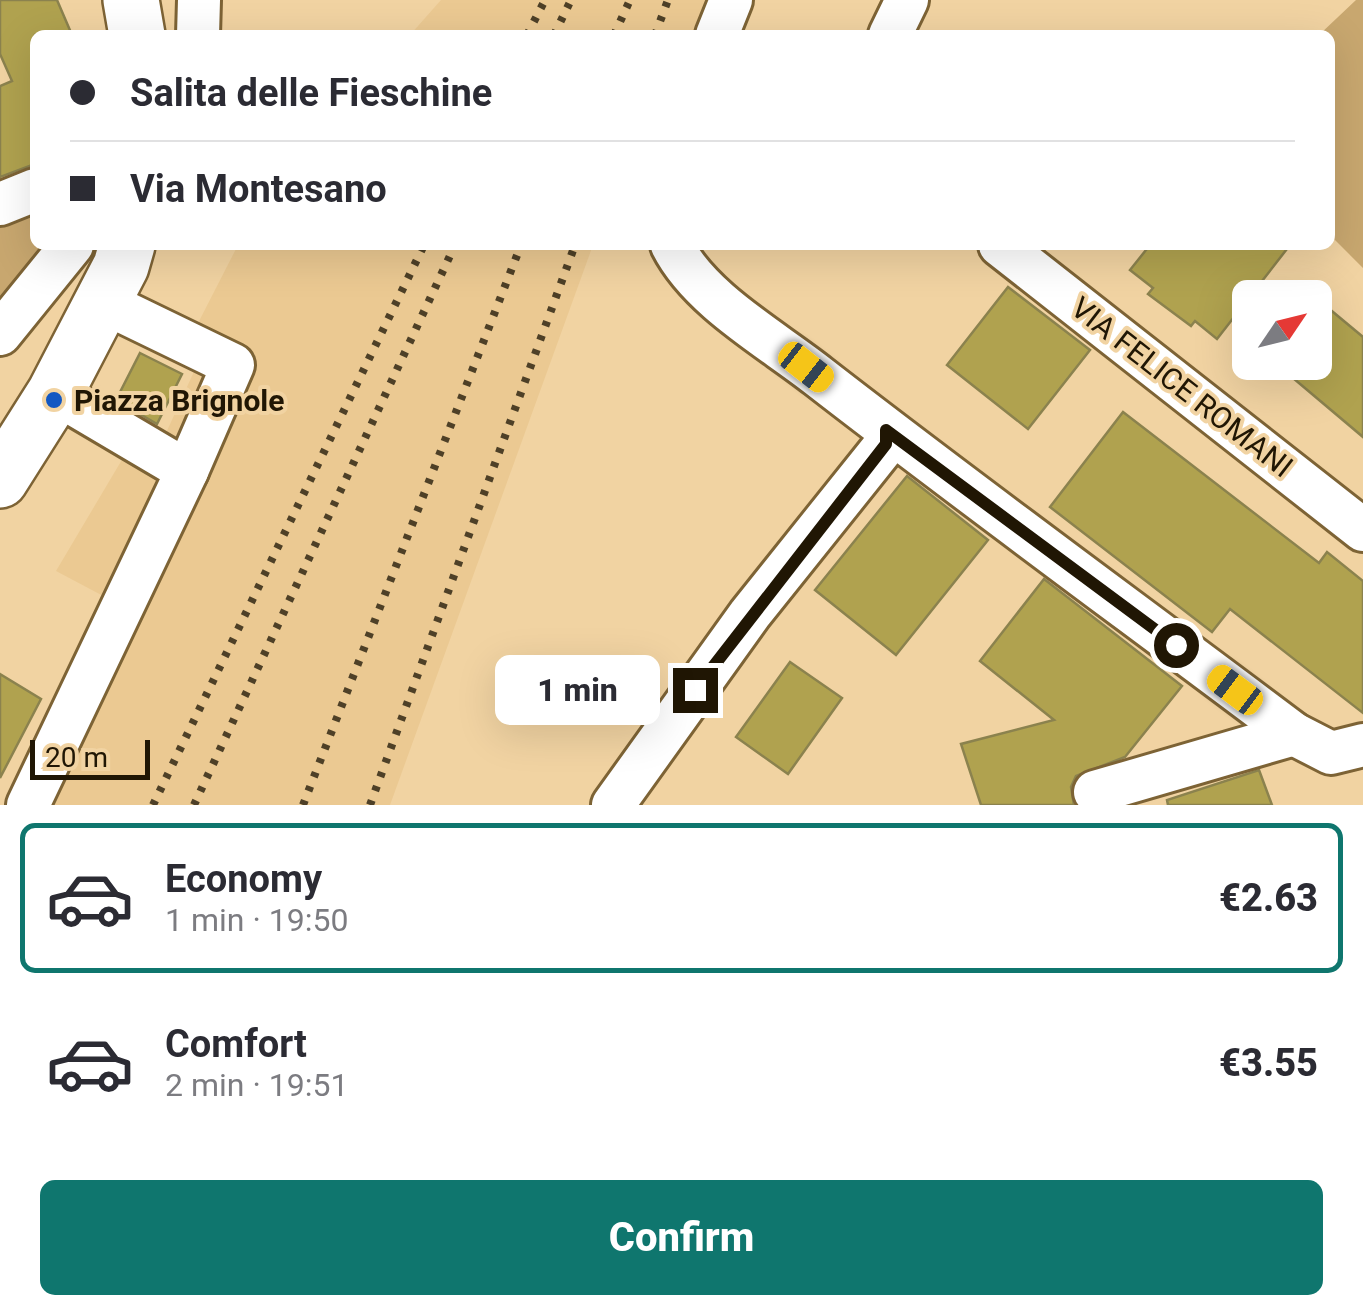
<!DOCTYPE html>
<meta charset="utf-8">
<style>
:root{--surface:#fff;--page:#f2f2f3;--text:#2b2b33;--muted:#7c7c81;--line:#e1e1e2;--accent:#0f766e}
body{margin:0;font-family:Roboto,sans-serif;background:var(--page);color:var(--text);height:100vh;display:flex;flex-direction:column;font-size:38px;white-space:nowrap}
*{box-sizing:border-box;margin:0}
p{font-size:32px;color:var(--muted)}
.icon{flex:none;width:55px;height:55px;fill:none;stroke:currentColor;stroke-width:2;stroke-linecap:round;stroke-linejoin:round}
.map{position:relative;height:805px;overflow:hidden}
.sheet{display:flex;flex-direction:column;background:var(--surface);flex:1}
.sheet>*{flex:none}
.hud{position:absolute;left:30px;top:30px;width:1305px;height:220px;border-radius:15px;box-shadow:0 10px 40px #0002;display:grid;align-content:center;height:220px;padding:0 40px;background:var(--surface)}
.needle{width:65px;rotate:55deg}
.buttons{position:absolute;left:1232px;top:280px;display:grid;gap:20px}
.buttons a{display:grid;place-items:center;width:100px;height:100px;border-radius:15px;background:var(--surface);box-shadow:0 10px 40px #0002;font-size:50px}
.scale{position:absolute;left:30px;bottom:25px;width:120px;box-sizing:border-box;padding-left:10px;border:5px solid #201604;border-top:0;font-size:28px;line-height:35px;white-space:nowrap;color:#201604;-webkit-text-stroke:8px #f1d3a2;paint-order:stroke}
.end{position:absolute;width:45px;height:45px;margin:-22px;border:12px solid #201604;background:#fff;box-shadow:0 0 0 5px #fff}
.from{border-radius:50%}
.bubble{position:absolute;height:70px;border-radius:15px;background:var(--surface);box-shadow:0 10px 40px #0002;font-size:32px;font-weight:800;line-height:70px;text-align:center}
.car{position:absolute;width:30px;height:60px;margin:-30px -15px;border-radius:12px;box-shadow:0 0 8px 2px #0007;background:linear-gradient(#f5c518 24%,#345 0 40%,#f5c518 0 76%,#345 0 86%,#f5c518 0)}
.hud b{display:flex;align-items:center;gap:35px;height:95px;font-size:38px}
.hud b+b{border-top:2px solid var(--line)}
.hud i{width:25px;height:25px;background:var(--text)}
ul{padding:18px 0 0;list-style:none}
li{display:flex;align-items:center;gap:30px;height:150px;margin:0 20px 15px;padding:0 20px;border:5px solid transparent;border-radius:15px}
li div{flex:1}
li b{display:block;font-size:38px}
li em{font-style:normal;font-weight:800}
li.active{border-color:var(--accent)}
li>.icon{width:90px;height:90px;stroke-width:1.5}
.button{display:flex;gap:20px;margin-top:auto;padding:20px 40px}
.button a{flex:1;height:115px;border-radius:15px;background:var(--accent);color:#fff;font-size:40px;font-weight:800;line-height:115px;text-align:center}
.map>svg:first-child{display:block}
</style>
<div class="map">
<svg width="1363" height="805" viewBox="0 0 1363 805">
<rect width="100%" height="100%" fill="#f1d3a2"/>
<g fill="#ebc992">
<polygon points="441,0 720,0 708,35 410,35"/>
<polygon points="238,245 593,245 390,805 7,805 107,598 56,571 123,458 124,415 166,433 197,365 193,333"/>
</g>
<g fill="#c8a76f">
<polygon points="1356,0 1363,0 1363,268 1330,235 1330,35 1319,35"/>
<polygon points="35,202 35,245 54,245 0,313 0,215"/>
</g>
<g fill="#b0a24f" stroke="#8b824e" stroke-width="2.5">
<polygon points="0,0 57,0 72,35 35,35 35,164 0,177 0,86 12,81 0,54"/>
<polygon points="1150,245 1290,245 1217,339 1195,321 1191,326 1148,294 1153,288 1130,270"/>
<polygon points="1008,287 1090,350 1028,429 947,365"/>
<polygon points="1315,297 1363,337 1363,437 1274,362 1315,362"/>
<polygon points="140,353 182,374 157,424 116,400"/>
<polygon points="1123,412 1319,563 1327,552 1363,581 1363,713 1230,609 1212,632 1050,507"/>
<polygon points="907,476 988,540 896,655 815,590"/>
<polygon points="1044,579 1182,686 1125,757 1076,776 1071,787 1074,805 981,805 961,744 1054,720 980,661"/>
<polygon points="790,662 842,698 788,774 736,737"/>
<polygon points="0,674 41,699 0,778"/>
<polygon points="1259,770 1272,805 1168,805 1167,800"/>
</g>
<g fill="none" stroke-linecap="round" stroke-linejoin="round">
<g stroke="#7d6335" stroke-width="48">
<g id="minor">
<polyline points="198,35 199,0"/>
<polyline points="717,35 731,0"/>
<polyline points="890,35 907,0"/>
<polyline points="0,204 35,190"/>
<path d="M672,245C700,300 771,339 818,376C975,498 1136,615 1294,734L1331,753L1363,745"/>
<polyline points="1000,245 1363,530"/>
<polyline points="103,302 233,365 187,471"/>
<polyline points="0,334 72,245"/>
<polyline points="1095,792 1294,734"/>
<polyline points="28,805 187,471 55,393"/>
<polyline points="613,805 750,614 886,444 886,430"/>
</g>
</g>
<g stroke="#7d6335" stroke-width="60">
<g id="major">
<polyline points="131,0 137,35"/>
<polyline points="0,480 55,393 121,266 127,245"/>
</g>
</g>
<use href="#minor" stroke="#fff" stroke-width="42"/>
<use href="#major" stroke="#fff" stroke-width="55"/>
<g stroke="#4e4027" stroke-width="8" stroke-dasharray="5 10" stroke-linecap="butt">
<polyline points="527,35 545,0"/>
<polyline points="554,35 571,0"/>
<polyline points="614,35 630,0"/>
<polyline points="655,35 668,0"/>
<polyline points="153,805 424,245"/>
<polyline points="194,805 455,245"/>
<polyline points="303,805 521,245"/>
<polyline points="370,805 575,245"/>
</g>
</g>
<g fill="none" stroke-linecap="round" stroke-linejoin="round">
<polyline stroke="#201604" stroke-width="12" points="695,690 886,444 886,430 1176,645"/>
</g>
<circle fill="#1257c2" stroke="#f1d3a2" stroke-width="4" cx="54" cy="400" r="10"/>
<g text-anchor="middle" dominant-baseline="central" stroke-width="8" stroke-linejoin="round" paint-order="stroke">
<g font-size="30" fill="#201604" stroke="#f1d3a2">
<text transform="translate(1182 387) rotate(38)">VIA FELICE ROMANI</text>
</g>
<g font-size="30" font-weight="bold" fill="#201604" stroke="#f1d3a2" text-anchor="start">
<text x="74" y="400">Piazza Brignole</text>
</g>
</g>
</svg>
<div class="buttons">
<a><svg class="needle" viewBox="-14 -14 28 28"><path d="M0-13l5 13h-10z" fill="#e53935"/><path d="M0 13l5-13h-10z" fill="#7c7c81"/></svg></a>
</div>
<div class="scale">20 m</div>
<i class="end from" style="left:1176px;top:645px"></i>
<i class="end" style="left:695px;top:690px"></i>
<div class="bubble" style="left:495px;top:655px;width:165px">1 min</div>
<i class="car" style="left:806px;top:367px;rotate:128deg"></i>
<i class="car" style="left:1235px;top:690px;rotate:307deg"></i>
<div class="hud">
<b><i class="from"></i>Salita delle Fieschine</b>
<b><i></i>Via Montesano</b>
</div>
</div>
<section class="sheet">
<ul>
<li class="active"><svg class="icon" aria-label="car" viewBox="0 0 24 24"><path d="M5 17H2v-5l4-1 3-4h7l3 4 3 1v5h-3M9 17h6M6 11h13"/><circle cx="7" cy="17" r="2"/><circle cx="17" cy="17" r="2"/></svg><div><b>Economy</b><p>1 min · 19:50</p></div><em>€2.63</em></li>
<li><svg class="icon" aria-label="car" viewBox="0 0 24 24"><path d="M5 17H2v-5l4-1 3-4h7l3 4 3 1v5h-3M9 17h6M6 11h13"/><circle cx="7" cy="17" r="2"/><circle cx="17" cy="17" r="2"/></svg><div><b>Comfort</b><p>2 min · 19:51</p></div><em>€3.55</em></li>
</ul>
<div class="button"><a>Confirm</a></div>
</section>
